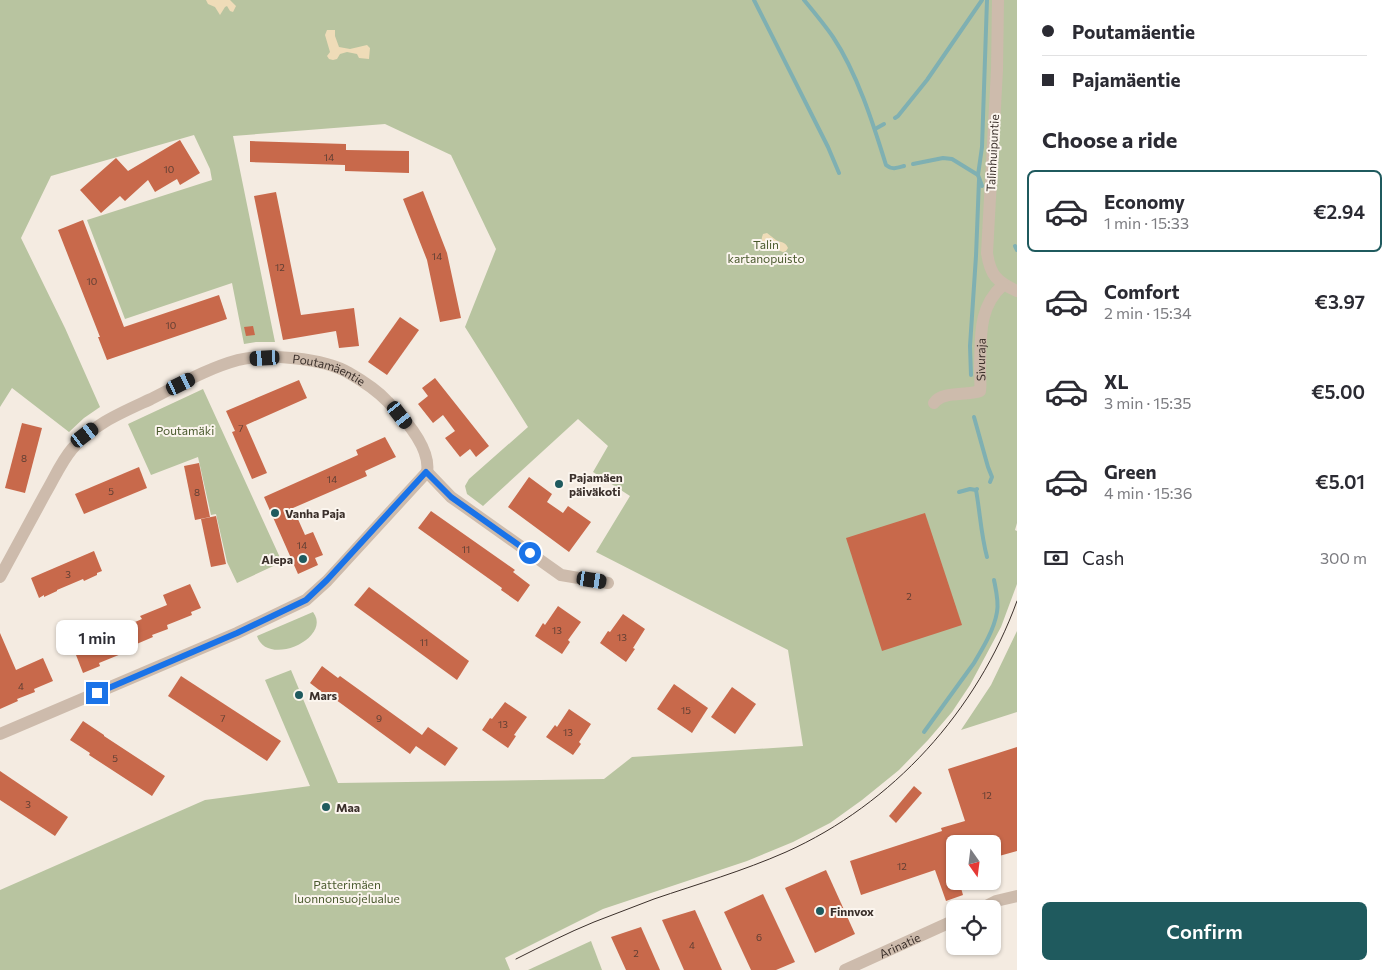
<!DOCTYPE html>
<meta charset="utf-8">
<style>
:root{--surface:#fff;--page:#f7f7f7;--text:#2b2b33;--muted:#7c7c81;--line:#e1e1e2;--accent:#1f5a5e}
body{margin:0;font-family:Commissioner,sans-serif;background:var(--page);color:var(--text);height:100vh;display:flex;flex-direction:column;font-size:19px;white-space:nowrap}
*{box-sizing:border-box;margin:0}
p{font-size:16px;color:var(--muted)}
.icon{flex:none;width:28px;height:28px;fill:none;stroke:currentColor;stroke-width:2;stroke-linecap:round;stroke-linejoin:round}
.map{position:relative;flex:1;overflow:hidden}
.drawer{display:flex;flex-direction:column;background:var(--surface);width:375px}
.drawer>*{flex:none}
.hud{display:grid;align-content:center;height:110px;padding:0 25px;background:var(--surface)}
.needle{width:32px;rotate:166deg}
.controls{position:absolute;left:946px;top:835px;display:grid;gap:10px}
.controls a{display:grid;place-items:center;width:55px;height:55px;border-radius:8px;background:var(--surface);box-shadow:0 1px 4px #0004;font-size:25px}
.end{position:absolute;width:22px;height:22px;margin:-11px;border:6px solid #1a73e8;background:#fff;box-shadow:0 0 0 2px #fff}
.from{border-radius:50%}
.bubble{position:absolute;height:35px;border-radius:8px;background:var(--surface);box-shadow:0 1px 4px #0004;font-size:16px;font-weight:600;line-height:35px;text-align:center}
.car{position:absolute;width:15px;height:30px;margin:-15px -8px;border-radius:6px;box-shadow:0 0 4px 1px #0007;background:linear-gradient(#222 24%,#8ab4d8 0 40%,#222 0 76%,#8ab4d8 0 86%,#222 0)}
.hud b{display:flex;align-items:center;gap:18px;height:48px;font-size:19px}
.hud b+b{border-top:1px solid var(--line)}
.hud i{width:12px;height:12px;background:var(--text)}
ul{padding:0;list-style:none}
li{display:flex;align-items:center;gap:15px;height:82px;margin:0 10px 8px;padding:0 15px;border:2px solid transparent;border-radius:8px}
li div{flex:1}
li b{display:block;font-size:19px}
li em{font-style:normal;font-weight:600}
li.current{border-color:var(--accent)}
li>.icon{width:45px;height:45px;stroke-width:1.5}
h2{padding:0 25px;font-size:22px;line-height:60px}
.pay{display:flex;align-items:center;gap:12px;height:55px;padding:0 25px;font-size:19px}
.pay p{margin-inline-start:auto}
.action{display:flex;gap:10px;margin-top:auto;padding:10px 25px}
.action a{flex:1;height:58px;border-radius:8px;background:var(--accent);color:#fff;font-size:20px;font-weight:600;line-height:58px;text-align:center}
main{display:flex;flex:1;min-height:0}
.map>svg:first-child{display:block}
</style>
<main>
<div class="map">
<svg width="1017" height="970" viewBox="0 0 1017 970">
<rect width="100%" height="100%" fill="#f4ebe1"/>
<g fill="#b8c4a0">
<polygon points="0,0 1017,0 1017,523 1015,530 1017,531 1017,584 1001,627 970,685 952,712 928,740 899,770 862,800 830,823 793,842 747,861 603,909 505,958 510,970 0,970 0,890 205,800 310,786 265,680 291,670 338,783 604,779 632,757 803,746 788,650 596,552 630,496 593,472 608,446 578,419 483,506 467,494 465,486 469,479 528,427 465,327 496,249 451,155 385,124 233,136 275,342 256,342 244,344 232,283 125,319 87,220 212,180 210,169 194,135 51,176 21,238 65,328 100,407 84,418 69,432 12,388 0,407"/>
<polygon points="203,389 282,562 237,583 227,562 216,514 211,515 198,457 151,475 128,424"/>
<path d="M313,612C333,638 267,668 257,636Z"/>
<polygon points="1017,631 1017,712 961,730 991,685"/>
<polygon points="591,941 602,970 528,970"/>
</g>
<g fill="#efdcb8">
<polygon points="206,0 230,0 236,6 233,12 230,11 227,6 225,7 220,15 215,7 208,4"/>
<polygon points="327,30 335,30 335,36 339,47 350,49 367,45 370,48 369,59 359,58 357,54 347,52 340,54 337,59 333,60 329,59 327,56 330,52 325,35"/>
<path d="M767,233C770,235 773,238 776,240C781,243 785,241 788,248L786,251L783,252L775,249H764C761,244 761,239 763,234Z"/>
</g>
<g fill="none" stroke-linecap="round" stroke-linejoin="round">
<g stroke="#7fb0b2" stroke-width="4">
<polyline points="754,0 828,147 839,173"/>
<path d="M804,0C814,12 824,24 833,37C857,73 873,123 886,165C892,170 897,168 904,166"/>
<polyline points="895,118 898,116 927,80 982,0"/>
<polyline points="875,129 884,124"/>
<polyline points="913,164 943,158 952,159 978,175 982,186"/>
<polyline points="978,175 982,147 987,0"/>
<polyline points="1015,246 1017,250"/>
<polyline points="971,375 970,346 976,256 979,180"/>
<polyline points="974,417 988,467 992,477 990,482"/>
<path d="M977,489L976,490C980,512 981,535 987,557"/>
<polyline points="959,492 970,489 976,490"/>
<path d="M924,732L974,663C983,648 994,630 997,612C999,602 996,590 994,580"/>
</g>
</g>
<g fill="#c8694b">
<polygon points="180,140 200,173 180,185 177,179 155,192 148,180 125,201 120,196 101,213 80,190 116,158 128,171"/>
<polygon points="250,141 346,144 346,150 409,151 409,173 345,171 345,165 250,162"/>
<polygon points="423,191 447,253 461,318 440,322 427,260 403,199"/>
<polygon points="276,192 301,315 354,308 359,346 339,348 336,331 283,340 254,196"/>
<polygon points="83,220 124,327 219,295 227,319 107,360 98,337 100,337 58,230"/>
<polygon points="400,317 419,330 387,375 368,362"/>
<polygon points="253,326 255,335 246,336 244,327"/>
<polygon points="435,378 489,446 476,457 470,449 460,457 445,438 455,431 443,415 433,423 418,404 428,396 422,388"/>
<polygon points="299,380 307,398 246,425 267,473 252,479 232,432 235,431 226,411"/>
<polygon points="22,423 42,428 25,493 5,488"/>
<polygon points="385,437 396,457 365,471 367,476 293,508 305,535 313,532 323,555 315,558 318,565 298,574 264,497 358,455 356,450"/>
<polygon points="199,463 210,517 195,520 184,466"/>
<polygon points="139,467 147,488 84,514 75,494"/>
<polygon points="529,477 552,494 547,502 563,513 568,506 591,522 569,552 508,507"/>
<polygon points="431,511 515,570 513,572 530,585 518,602 501,590 502,588 418,528"/>
<polygon points="925,513 962,625 882,651 846,538"/>
<polygon points="216,516 226,564 211,567 201,519"/>
<polygon points="94,551 102,571 97,573 97,575 84,581 83,579 57,590 57,591 44,597 44,595 39,598 31,578"/>
<polygon points="190,584 201,608 191,612 192,615 167,625 168,629 152,635 153,637 125,649 126,652 99,663 100,666 83,673 76,655 81,653 79,649 115,634 114,631 142,619 140,616 167,605 163,595"/>
<polygon points="369,587 469,661 457,680 354,605"/>
<polygon points="558,606 581,622 568,640 570,642 562,654 535,636 543,623 545,625"/>
<polygon points="623,614 645,629 633,648 635,649 626,662 600,643 608,631 610,632"/>
<polygon points="0,633 16,670 43,658 53,681 34,689 35,692 17,699 18,701 0,709"/>
<polygon points="322,666 338,678 340,676 422,735 428,727 458,748 445,766 416,746 410,754 328,694 327,696 310,683"/>
<polygon points="181,676 281,741 267,761 168,696"/>
<polygon points="674,684 708,708 692,733 657,709"/>
<polygon points="732,687 756,704 735,734 711,717"/>
<polygon points="505,702 527,717 514,735 516,736 508,748 482,730 490,718 492,719"/>
<polygon points="569,709 591,724 579,742 581,744 573,755 546,737 555,725 557,727"/>
<polygon points="83,721 104,735 104,736 165,776 152,796 89,755 90,753 70,740"/>
<polygon points="1017,747 1017,851 992,858 992,844 955,844 955,848 948,850 955,870 955,881 959,881 963,895 946,901 935,870 861,895 850,861 942,831 941,828 965,821 948,769"/>
<polygon points="0,771 68,817 55,836 0,800"/>
<polygon points="914,786 922,793 896,823 889,816"/>
<polygon points="826,870 855,934 815,953 785,888"/>
<polygon points="763,894 795,962 776,970 751,970 724,912"/>
<polygon points="695,910 722,970 684,970 662,920"/>
<polygon points="641,927 660,970 626,970 611,937"/>
</g>
<g fill="none" stroke-linecap="round" stroke-linejoin="round">
<g stroke="#cdbbac" stroke-width="12">
<path d="M998,0L997,70L987,253C990,275 997,282 1017,291"/>
<path id="s1" d="M934,403C942,391 966,396 980,391C981,384 980,375 980,368C981,337 978,307 1003,285"/>
<polyline points="427,472 451,497 561,575 608,583"/>
<path id="s2" d="M0,577C15,549 30,522 45,494C54,479 61,462 72,449C93,424 123,412 151,399C179,385 208,368 238,360C265,353 324,358 349,373C363,381 377,390 388,402C404,418 431,448 427,472"/>
<polyline points="0,734 237,633 306,600 327,581 427,472"/>
<polyline points="980,909 996,901 1017,896"/>
<path id="s3" d="M845,970L955,920"/>
</g>
<path stroke="#3b302b" stroke-width="1" d="M516,959C542,946 567,933 594,922C614,914 634,907 654,899C698,884 743,871 786,852C893,804 977,711 1017,601"/>
</g>
<g fill="none" stroke-linecap="round" stroke-linejoin="round">
<polyline stroke="#1a73e8" stroke-width="6" points="97,693 237,633 306,600 327,580 426,472 451,497 530,553"/>
</g>
<g fill="#1f5a5e" stroke="#fbf5ee" stroke-width="2">
<circle cx="559" cy="484" r="5"/>
<circle cx="275" cy="513" r="5"/>
<circle cx="303" cy="559" r="5"/>
<circle cx="299" cy="695" r="5"/>
<circle cx="326" cy="807" r="5"/>
<circle cx="820" cy="911" r="5"/>
</g>
<g text-anchor="middle" dominant-baseline="central" stroke-width="4" stroke-linejoin="round" paint-order="stroke">
<g font-size="10" fill="#5e3e33">
<text x="329" y="157">14</text>
<text x="169" y="169">10</text>
<text x="437" y="256">14</text>
<text x="280" y="267">12</text>
<text x="92" y="281">10</text>
<text x="171" y="325">10</text>
<text x="241" y="428">7</text>
<text x="24" y="458">8</text>
<text x="332" y="479">14</text>
<text x="111" y="491">5</text>
<text x="197" y="492">8</text>
<text x="302" y="545">14</text>
<text x="466" y="549">11</text>
<text x="68" y="574">3</text>
<text x="909" y="596">2</text>
<text x="557" y="630">13</text>
<text x="622" y="637">13</text>
<text x="424" y="642">11</text>
<text x="21" y="686">4</text>
<text x="686" y="710">15</text>
<text x="223" y="718">7</text>
<text x="379" y="718">9</text>
<text x="503" y="724">13</text>
<text x="568" y="732">13</text>
<text x="115" y="758">5</text>
<text x="987" y="795">12</text>
<text x="28" y="804">3</text>
<text x="902" y="866">12</text>
<text x="759" y="937">6</text>
<text x="692" y="945">4</text>
<text x="636" y="953">2</text>
</g>
<g font-size="12" fill="#3b302b" stroke="#fbf5ee">
<text transform="translate(992 153) rotate(-87)">Talinhuipuntie</text>
<text stroke="none"><textPath href="#s1" startOffset="80">Sivuraja</textPath></text>
<text stroke="none"><textPath href="#s2" startOffset="430">Poutamäentie</textPath></text>
<text stroke="none"><textPath href="#s3" startOffset="60">Arinatie</textPath></text>
</g>
<g font-size="12" fill="#4a5a2e" stroke="#fbf5ee">
<text x="766" y="244">Talin<tspan x="766" dy="14">kartanopuisto</tspan></text>
<text x="185" y="430">Poutamäki</text>
<text x="347" y="884">Patterimäen<tspan x="347" dy="14">luonnonsuojelualue</tspan></text>
</g>
<g font-size="12" font-weight="bold" fill="#3b302b" stroke="#fbf5ee" text-anchor="start">
<text x="569" y="477">Pajamäen<tspan x="569" dy="14">päiväkoti</tspan></text>
<text x="285" y="513">Vanha Paja</text>
<text x="293" y="559" text-anchor="end">Alepa</text>
<text x="309" y="695">Mars</text>
<text x="336" y="807">Maa</text>
<text x="830" y="911">Finnvox</text>
</g>
</g>
</svg>
<div class="controls">
<a><svg class="needle" viewBox="-14 -14 28 28"><path d="M0-13l5 13h-10z" fill="#e53935"/><path d="M0 13l5-13h-10z" fill="#7c7c81"/></svg></a>
<a><svg class="icon" aria-label="locate" viewBox="0 0 24 24"><circle cx="12" cy="12" r="6"/><path d="M12 2v4M12 18v4M2 12h4M18 12h4"/></svg></a>
</div>
<i class="end from" style="left:530px;top:553px"></i>
<i class="end" style="left:97px;top:693px"></i>
<div class="bubble" style="left:56px;top:620px;width:82px">1 min</div>
<i class="car" style="left:265px;top:358px;rotate:267deg"></i>
<i class="car" style="left:181px;top:384px;rotate:64deg"></i>
<i class="car" style="left:400px;top:415px;rotate:142deg"></i>
<i class="car" style="left:85px;top:435px;rotate:53deg"></i>
<i class="car" style="left:592px;top:580px;rotate:99deg"></i>
</div>
<section class="drawer">
<div class="hud">
<b><i class="from"></i>Poutamäentie</b>
<b><i></i>Pajamäentie</b>
</div>
<h2>Choose a ride</h2>
<ul>
<li class="current"><svg class="icon" aria-label="car" viewBox="0 0 24 24"><path d="M5 17H2v-5l4-1 3-4h7l3 4 3 1v5h-3M9 17h6M6 11h13"/><circle cx="7" cy="17" r="2"/><circle cx="17" cy="17" r="2"/></svg><div><b>Economy</b><p>1 min · 15:33</p></div><em>€2.94</em></li>
<li><svg class="icon" aria-label="car" viewBox="0 0 24 24"><path d="M5 17H2v-5l4-1 3-4h7l3 4 3 1v5h-3M9 17h6M6 11h13"/><circle cx="7" cy="17" r="2"/><circle cx="17" cy="17" r="2"/></svg><div><b>Comfort</b><p>2 min · 15:34</p></div><em>€3.97</em></li>
<li><svg class="icon" aria-label="car" viewBox="0 0 24 24"><path d="M5 17H2v-5l4-1 3-4h7l3 4 3 1v5h-3M9 17h6M6 11h13"/><circle cx="7" cy="17" r="2"/><circle cx="17" cy="17" r="2"/></svg><div><b>XL</b><p>3 min · 15:35</p></div><em>€5.00</em></li>
<li><svg class="icon" aria-label="car" viewBox="0 0 24 24"><path d="M5 17H2v-5l4-1 3-4h7l3 4 3 1v5h-3M9 17h6M6 11h13"/><circle cx="7" cy="17" r="2"/><circle cx="17" cy="17" r="2"/></svg><div><b>Green</b><p>4 min · 15:36</p></div><em>€5.01</em></li>
</ul>
<div class="pay"><svg class="icon" aria-label="cash" viewBox="0 0 24 24"><path d="M3 7h18v10H3z"/><circle cx="12" cy="12" r="2"/></svg>Cash<p>300 m</p></div>
<div class="action"><a>Confirm</a></div>
</section>
</main>
